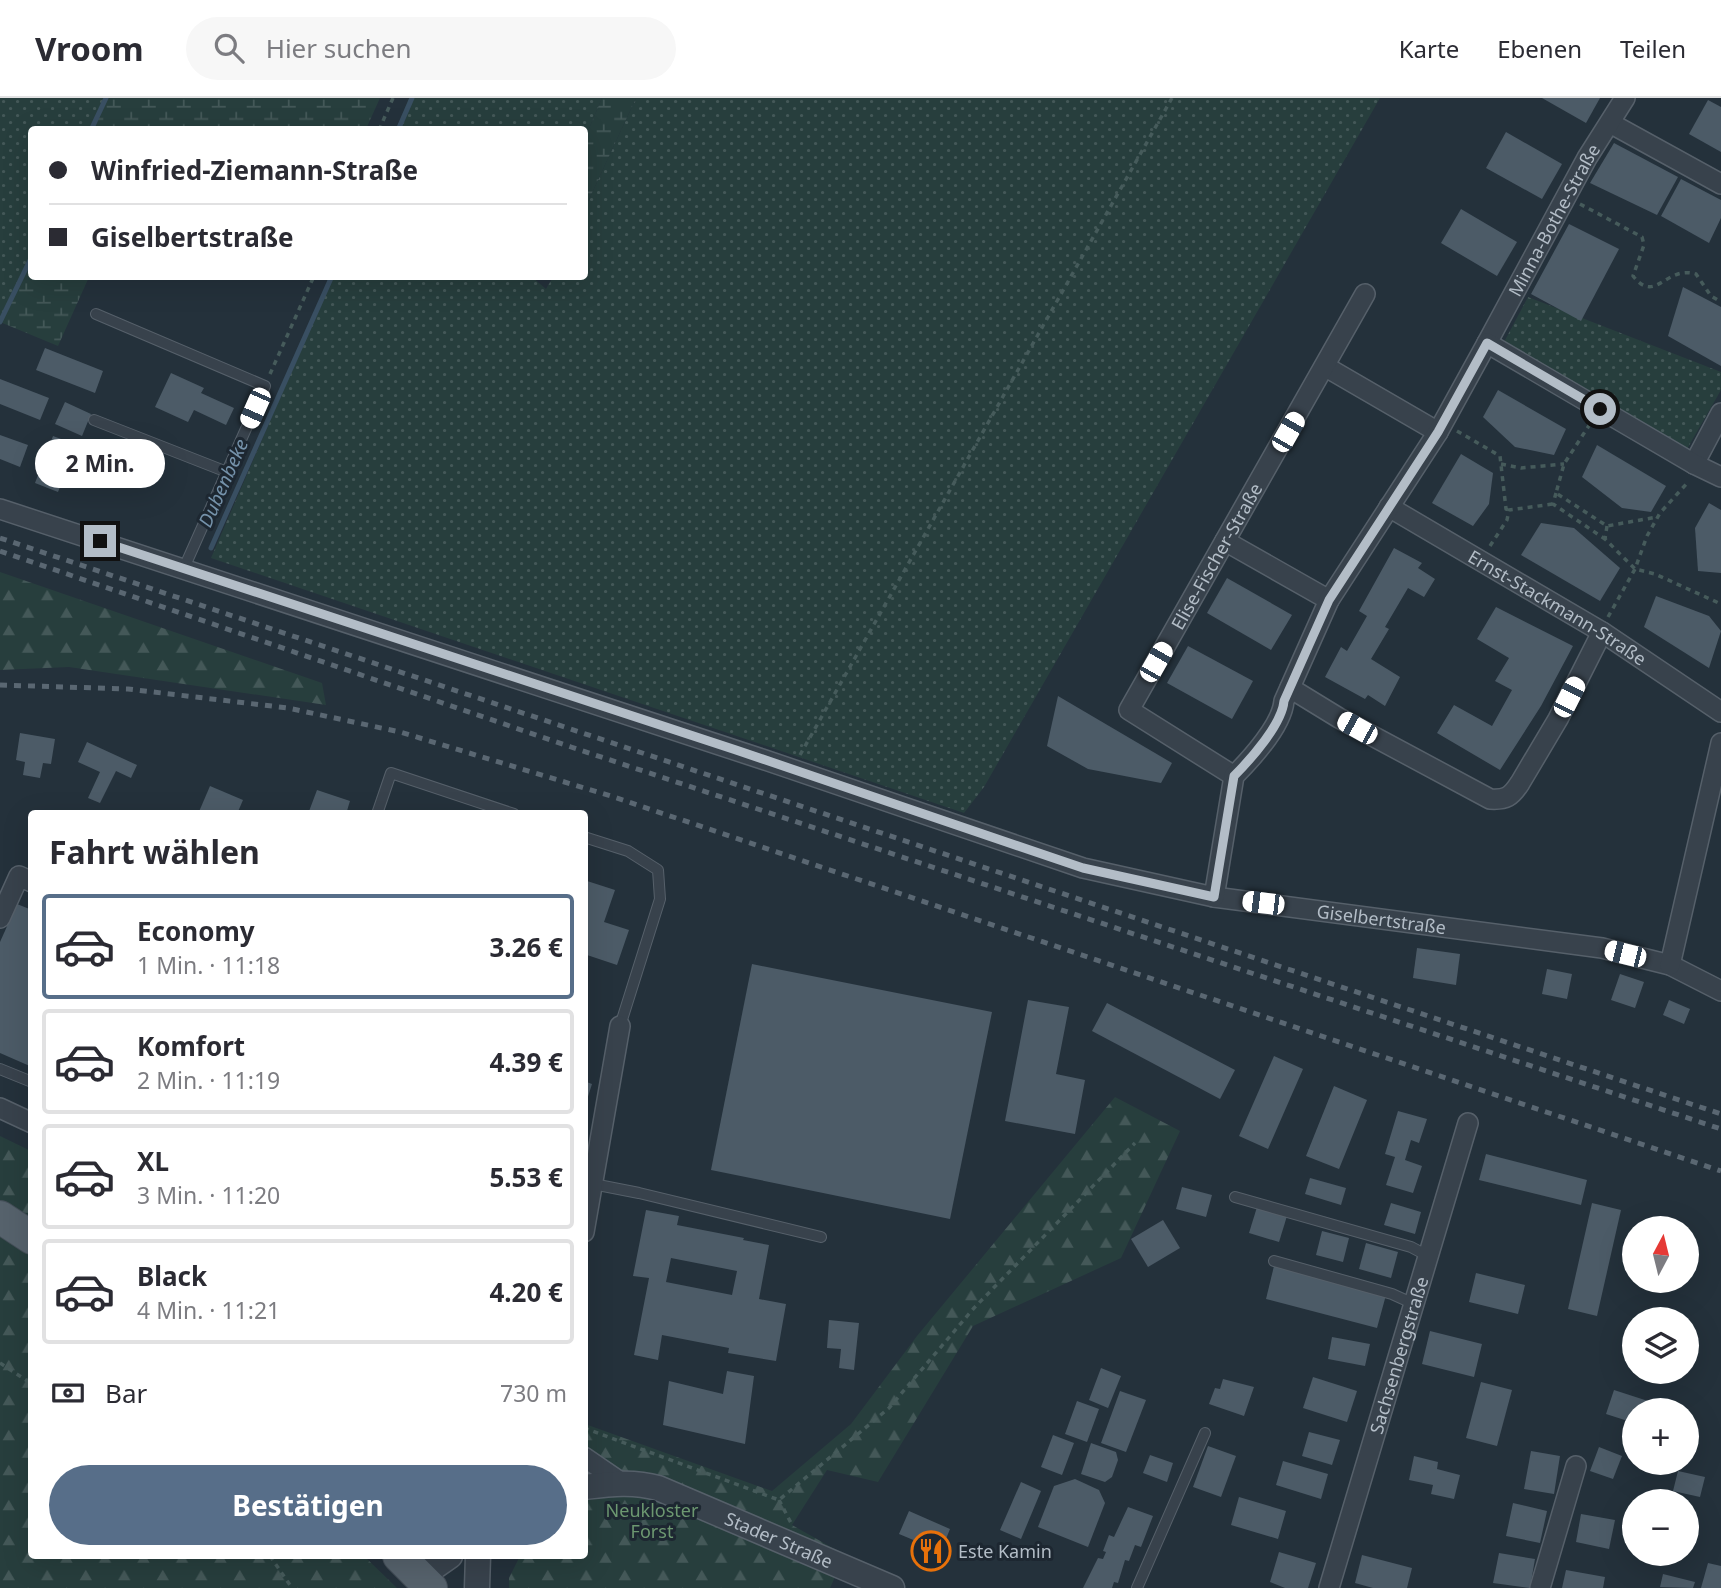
<!DOCTYPE html>
<html lang="de">
<meta charset="utf-8">
<style>
:root{--surface:#fff;--page:#f7f7f7;--text:#2b2b33;--muted:#7c7c81;--line:#e1e1e2;--accent:#576e89}
body{margin:0;font-family:"Noto Sans",sans-serif;background:var(--page);color:var(--text);height:100vh;display:flex;flex-direction:column;font-size:26px;white-space:nowrap}
*{box-sizing:border-box;margin:0}
p{font-size:23px;color:var(--muted)}
.icon{flex:none;width:38px;height:38px;fill:none;stroke:currentColor;stroke-width:2;stroke-linecap:round;stroke-linejoin:round}
.map{position:relative;flex:1;overflow:hidden}
.panel{position:absolute;left:28px;top:712px;width:560px;height:749px;display:flex;flex-direction:column;background:var(--surface);border-radius:7px;box-shadow:0 7px 28px #0002}
.panel>*{flex:none}
.guide{position:absolute;left:28px;top:28px;width:560px;height:154px;border-radius:7px;box-shadow:0 7px 28px #0002;display:grid;align-content:center;height:154px;padding:0 21px;background:var(--surface)}
.needle{width:46px;rotate:7deg}
.buttons{position:absolute;left:1622px;top:1118px;display:grid;gap:14px}
.buttons a{display:grid;place-items:center;width:77px;height:77px;border-radius:50%;background:var(--surface);box-shadow:0 7px 28px #0002;font-size:35px}
.end{position:absolute;width:32px;height:32px;margin:-16px;border:9px solid #b3bdc7;background:#111;box-shadow:0 0 0 4px #111}
.from{border-radius:50%}
.bubble{position:absolute;height:49px;border-radius:24px;background:var(--surface);box-shadow:0 7px 28px #0002;font-size:23px;font-weight:700;line-height:49px;text-align:center}
.car{position:absolute;width:21px;height:42px;margin:-21px -10px;border-radius:9px;box-shadow:0 0 5px 2px #0007;background:linear-gradient(#fff 24%,#345 0 40%,#fff 0 76%,#345 0 86%,#fff 0)}
.guide b{display:flex;align-items:center;gap:24px;height:66px;font-size:26px}
.guide b+b{border-top:2px solid var(--line)}
.guide i{width:18px;height:18px;background:var(--text)}
ul{padding:0;list-style:none}
li{display:flex;align-items:center;gap:21px;height:105px;margin:0 14px 10px;padding:0 7px;border:4px solid var(--line);border-radius:7px}
li div{flex:1}
li b{display:block;font-size:26px}
li em{font-style:normal;font-weight:700}
li.selected{border-color:var(--accent)}
li>.icon{width:63px;height:63px;stroke-width:1.5}
h2{padding:0 21px;font-size:32px;line-height:84px}
.pay{display:flex;align-items:center;gap:18px;height:77px;padding:0 21px;font-size:26px}
.pay p{margin-inline-start:auto}
.button{display:flex;gap:14px;margin-top:auto;padding:14px 21px}
.button a{flex:1;height:80px;border-radius:42px;background:var(--accent);color:#fff;font-size:28px;font-weight:700;line-height:80px;text-align:center}
header{display:flex;align-items:center;gap:42px;box-sizing:border-box;height:98px;padding:0 35px;background:var(--surface);border-bottom:2px solid var(--line)}
header strong{font-size:33px}
nav{display:flex;gap:38px;margin-inline-start:auto;font-size:24px}
.search{width:490px;height:63px;background:var(--page);display:flex;align-items:center;gap:18px;box-sizing:border-box;padding:0 24px;border-radius:38px;color:var(--muted);font-size:26px}
.map>svg:first-child{display:block}
</style>
<header>
<strong>Vroom</strong>
<div class="search"><svg class="icon" aria-label="search" viewBox="0 0 24 24"><circle cx="10" cy="10" r="6"/><path d="M15 15l6 6"/></svg>Hier suchen</div>
<nav><a>Karte</a><a>Ebenen</a><a>Teilen</a></nav>
</header>
<div class="map">
<svg width="1721" height="1490" viewBox="0 0 1721 1490">
<defs>
<pattern id="grass-dots" width="8" height="8" patternUnits="userSpaceOnUse" patternTransform="scale(1.75)"><rect width="8" height="8" fill="#273e3d"/><path d="M2 2h.1M6 6h.1" fill="none" stroke="#445858" stroke-width="1.8" stroke-linecap="round"/></pattern>
<pattern id="forest-firs" width="22" height="20" patternUnits="userSpaceOnUse" patternTransform="scale(1.75)"><rect width="22" height="20" fill="#273e3d"/><path d="M5 1l3.5 6h-7zM16 11l3.5 6h-7z" fill="#445858"/></pattern>
<pattern id="wetland-marsh" width="20" height="14" patternUnits="userSpaceOnUse" patternTransform="scale(1.75)"><rect width="20" height="14" fill="#273e3d"/><path d="M1 5h8M5 5V1M11 12h8M15 12V8" fill="none" stroke="#445858"/></pattern>
</defs>
<rect width="100%" height="100%" fill="#24313b"/>
<g fill="url(#grass-dots)">
<polygon points="0,0 106,0 91,31 32,32 31,158 0,225"/>
<polygon points="409,0 602,0 585,40 584,32 396,32"/>
<polygon points="636,0 1380,0 984,689 964,715 211,460 332,179 532,179 546,191 553,179 584,178 585,110"/>
<polygon points="1528,199 1721,274 1721,292 1687,351 1503,246"/>
</g>
<g fill="url(#forest-firs)">
<polygon points="0,474 322,585 326,607 69,569 0,572"/>
<polygon points="1115,999 1180,1033 1121,1160 973,1228 878,1384 827,1372 792,1427 845,1457 830,1490 509,1490 509,1480 520,1458 584,1458 585,1326 772,1393 851,1326 917,1238"/>
<polygon points="0,1038 31,1053 32,1458 364,1458 397,1490 0,1490"/>
</g>
<g fill="url(#wetland-marsh)">
<polygon points="106,0 380,0 366,31 91,31"/>
<polygon points="602,0 636,0 585,110 585,40"/>
<polygon points="31,158 32,178 89,179 58,248 0,224"/>
</g>
<g fill="none" stroke-linecap="round" stroke-linejoin="round">
<g stroke="#394f62" stroke-width="5">
<polyline points="91,32 106,0"/>
<polyline points="398,32 412,0"/>
<polyline points="0,224 32,158"/>
<polyline points="211,450 332,178"/>
</g>
</g>
<g fill="#4c5b67" fill-rule="evenodd">
<polygon points="1542,0 1600,0 1586,25"/>
<polygon points="1708,2 1721,9 1721,54 1689,36"/>
<polygon points="1506,34 1562,66 1542,101 1486,70"/>
<polygon points="1614,45 1678,79 1657,117 1590,85"/>
<polygon points="1681,81 1721,102 1721,120 1709,145 1661,118"/>
<polygon points="1461,111 1517,144 1497,178 1441,145"/>
<polygon points="1569,126 1619,151 1581,223 1531,196"/>
<polygon points="1683,189 1721,209 1721,268 1668,238"/>
<polygon points="45,250 103,273 95,295 36,272"/>
<polygon points="171,275 204,290 201,295 234,310 226,327 194,312 188,324 155,309"/>
<polygon points="0,281 49,300 40,322 0,306"/>
<polygon points="1498,292 1566,331 1554,357 1515,349 1483,319"/>
<polygon points="65,304 91,316 82,338 55,326"/>
<polygon points="0,337 28,347 20,369 0,361"/>
<polygon points="53,338 77,347 58,394 35,385"/>
<polygon points="1597,347 1666,388 1651,414 1622,410 1582,379"/>
<polygon points="1461,356 1493,375 1489,406 1473,428 1432,405"/>
<polygon points="1709,405 1721,412 1721,475 1698,473 1695,430"/>
<polygon points="1541,425 1574,430 1620,470 1600,503 1521,457"/>
<polygon points="1394,450 1422,465 1418,470 1435,481 1424,499 1408,490 1385,529 1389,531 1371,561 1400,579 1385,608 1368,597 1365,601 1325,579 1341,549 1347,553 1367,518 1359,513"/>
<polygon points="1227,480 1292,517 1271,552 1207,515"/>
<polygon points="1656,498 1709,518 1721,533 1709,570 1644,529"/>
<polygon points="1496,509 1573,548 1541,608 1500,672 1437,635 1454,607 1492,628 1512,592 1495,583 1509,560 1477,541"/>
<polygon points="1188,548 1253,583 1232,621 1167,585"/>
<polygon points="1058,598 1172,665 1161,685 1088,671 1047,648"/>
<polygon points="20,635 55,641 51,666 43,665 40,680 23,677 25,664 16,662"/>
<polygon points="87,644 137,667 131,680 116,673 100,705 88,700 100,674 78,664"/>
<polygon points="210,688 243,702 237,716 198,716"/>
<polygon points="317,692 350,703 346,716 308,716"/>
<polygon points="584,782 615,792 604,824 629,832 617,867 584,856"/>
<polygon points="17,806 32,812 32,969 0,955 0,844"/>
<polygon points="1417,850 1460,856 1456,887 1413,880"/>
<polygon points="752,866 992,914 950,1121 711,1072"/>
<polygon points="1547,871 1572,876 1567,901 1542,896"/>
<polygon points="1620,876 1644,884 1635,910 1611,902"/>
<polygon points="1028,902 1069,909 1056,976 1085,982 1075,1036 1005,1023"/>
<polygon points="1669,902 1690,911 1684,926 1663,917"/>
<polygon points="1107,905 1235,972 1220,1001 1092,933"/>
<polygon points="1274,958 1303,971 1268,1051 1239,1038"/>
<polygon points="584,983 592,986 585,1008 584,1008"/>
<polygon points="1334,988 1367,1002 1339,1071 1306,1058"/>
<polygon points="1398,1013 1427,1021 1419,1045 1411,1042 1405,1062 1422,1068 1413,1095 1386,1087 1395,1059 1385,1056"/>
<polygon points="1486,1056 1587,1082 1581,1107 1479,1082"/>
<polygon points="1310,1080 1346,1090 1341,1107 1305,1096"/>
<polygon points="1182,1089 1212,1097 1206,1119 1176,1111"/>
<polygon points="1391,1105 1421,1114 1415,1136 1384,1127"/>
<polygon points="1592,1105 1621,1112 1597,1218 1568,1211"/>
<polygon points="1257,1109 1287,1118 1279,1144 1249,1135"/>
<path d="M646,1112L679,1118L677,1127L744,1140L743,1142L769,1147L759,1201L786,1206L776,1263L728,1255L729,1250L662,1237L658,1262L634,1257L649,1180L633,1178ZM671,1160L737,1173L732,1197L666,1184Z"/>
<polygon points="1163,1122 1180,1150 1148,1169 1131,1141"/>
<polygon points="1322,1133 1349,1140 1343,1164 1316,1157"/>
<polygon points="1366,1145 1398,1154 1391,1180 1359,1171"/>
<polygon points="1274,1168 1386,1197 1377,1230 1266,1201"/>
<polygon points="1476,1175 1525,1187 1518,1216 1469,1204"/>
<polygon points="829,1222 859,1225 854,1272 839,1270 841,1251 827,1250"/>
<polygon points="1430,1233 1482,1246 1474,1279 1422,1266"/>
<polygon points="1332,1239 1370,1246 1365,1268 1328,1261"/>
<polygon points="1101,1270 1121,1278 1108,1310 1089,1302"/>
<polygon points="727,1273 754,1278 745,1346 663,1327 669,1283 723,1296"/>
<polygon points="1313,1279 1357,1293 1347,1324 1303,1310"/>
<polygon points="1223,1281 1254,1289 1244,1318 1209,1306 1215,1290 1220,1291"/>
<polygon points="1481,1284 1512,1292 1497,1348 1466,1340"/>
<polygon points="1614,1292 1648,1303 1645,1312 1634,1312 1634,1325 1606,1316"/>
<polygon points="1120,1293 1146,1302 1126,1354 1101,1345"/>
<polygon points="1077,1303 1099,1311 1087,1344 1065,1336"/>
<polygon points="1309,1334 1340,1342 1332,1367 1302,1358"/>
<polygon points="1053,1337 1074,1345 1062,1377 1041,1369"/>
<polygon points="1091,1345 1116,1354 1118,1362 1112,1379 1105,1384 1081,1376"/>
<polygon points="1208,1348 1236,1358 1221,1399 1193,1389"/>
<polygon points="1599,1349 1622,1358 1613,1381 1590,1373"/>
<polygon points="1531,1353 1560,1358 1554,1396 1524,1391"/>
<polygon points="1150,1357 1173,1365 1167,1384 1143,1375"/>
<polygon points="1414,1358 1438,1364 1437,1371 1460,1377 1454,1401 1431,1396 1433,1387 1409,1382"/>
<polygon points="1283,1363 1328,1376 1321,1401 1276,1387"/>
<polygon points="1678,1373 1705,1379 1700,1399 1673,1393"/>
<polygon points="1075,1381 1099,1392 1105,1405 1088,1449 1038,1429 1054,1388"/>
<polygon points="1021,1384 1041,1393 1021,1441 1000,1432"/>
<polygon points="1239,1399 1286,1413 1278,1441 1231,1427"/>
<polygon points="1513,1405 1547,1413 1540,1445 1506,1438"/>
<polygon points="1128,1409 1153,1418 1141,1449 1135,1447 1129,1463 1125,1462 1118,1485 1114,1484 1112,1490 1083,1490 1098,1460 1103,1461 1106,1454 1103,1453 1109,1437 1114,1439"/>
<polygon points="909,1413 950,1431 933,1473 915,1466 923,1446 899,1436"/>
<polygon points="1581,1416 1615,1422 1609,1451 1576,1444"/>
<polygon points="1279,1454 1316,1465 1308,1490 1285,1490 1270,1484"/>
<polygon points="1499,1455 1535,1461 1530,1490 1493,1485"/>
<polygon points="1646,1456 1671,1456 1669,1466 1644,1461"/>
<polygon points="1362,1457 1412,1470 1407,1490 1373,1490 1355,1485"/>
<polygon points="1708,1465 1721,1468 1721,1490 1701,1490"/>
<polygon points="1566,1472 1605,1479 1603,1490 1562,1490"/>
<polygon points="1663,1476 1695,1484 1693,1490 1660,1489"/>
</g>
<g fill="none" stroke-linecap="round" stroke-linejoin="round">
<g stroke="#56606a" stroke-width="12">
<g id="service">
<polyline points="96,216 265,288 184,470"/>
<polyline points="94,322 227,374"/>
<polyline points="377,716 391,675 514,716"/>
<polyline points="584,739 628,753 658,772 660,801 620,928"/>
<polyline points="0,971 32,984"/>
<polyline points="593,1086 639,1095 821,1139"/>
<polyline points="1235,1099 1411,1149 1428,1158"/>
<polyline points="1274,1163 1392,1196 1414,1206"/>
<polyline points="1137,1490 1205,1335"/>
</g>
</g>
<g stroke="#56606a" stroke-width="22">
<g id="minor">
<polyline points="1610,25 1721,86"/>
<path id="s1" d="M1487,245L1587,60L1625,0"/>
<polyline points="1326,269 1438,334"/>
<polyline points="1694,366 1721,315"/>
<path id="s2" d="M1389,409L1602,534L1721,614"/>
<path id="s3" d="M0,411L762,661L1083,770L1214,799L1602,850L1670,867L1721,893"/>
<polyline points="1225,443 1329,502"/>
<path d="M1290,590L1339,620L1490,701C1506,702 1511,699 1520,685L1558,621L1602,534"/>
<path id="s4" d="M1234,678L1129,612L1365,196"/>
<path d="M1214,799L1234,678C1251,661 1282,627 1284,603L1329,502L1438,334L1487,245L1694,366L1721,379"/>
<polyline points="0,820 19,778 32,784"/>
<polyline points="1670,867 1721,645"/>
<polyline points="0,1010 32,1025"/>
<polyline points="584,1134 620,928"/>
<polyline points="584,1359 622,1385"/>
<path id="s5" d="M1329,1490L1468,1025"/>
<polyline points="1540,1490 1576,1368"/>
</g>
</g>
<g stroke="#56606a" stroke-width="27">
<g id="tertiary">
<path id="s6" d="M584,1389C610,1386 633,1383 658,1390L892,1490"/>
<polyline points="420,1479 450,1458"/>
<polyline points="477,1490 478,1458"/>
</g>
</g>
<g stroke="#444e58" stroke-width="34">
<g id="primary">
<polyline points="0,1119 32,1140"/>
<polyline points="399,1458 431,1490"/>
</g>
</g>
<g stroke="#465b5b" stroke-width="3.5" stroke-dasharray="5 5" stroke-linecap="butt">
<polyline points="379,32 393,0"/>
<path d="M1580,106L1642,139L1644,147L1633,178C1656,207 1665,167 1696,176L1711,198L1721,204"/>
<polyline points="270,276 314,178"/>
<polyline points="1590,326 1564,366 1556,395 1607,428 1657,419"/>
<polyline points="1457,333 1500,358 1506,411 1509,412"/>
<polyline points="1501,366 1521,370 1564,366"/>
<polyline points="1556,395 1553,406 1605,441"/>
<polyline points="1607,428 1605,441 1635,471 1655,476 1721,506"/>
<polyline points="1490,448 1507,422 1509,412 1553,406"/>
<polyline points="1608,519 1635,471 1647,438 1660,415 1689,383"/>
<polyline points="800,657 1172,0"/>
<polyline points="0,1265 32,1286"/>
<polyline points="584,1330 779,1402 889,1310 974,1210 1135,1045"/>
<polyline points="779,1402 791,1425"/>
<polyline points="270,1458 292,1490"/>
</g>
<use href="#service" stroke="#38424c" stroke-width="10"/>
<use href="#minor" stroke="#38424c" stroke-width="19"/>
<use href="#tertiary" stroke="#38424c" stroke-width="24"/>
<use href="#primary" stroke="#56626c" stroke-width="32"/>
<g stroke="#5a6772" stroke-width="5" stroke-dasharray="7 7" stroke-linecap="butt">
<polyline points="0,440 1721,1016"/>
<polyline points="0,453 571,649 1721,1031"/>
<polyline points="0,587 128,591 288,610 400,634 614,699 1721,1073"/>
</g>
</g>
<g fill="none" stroke-linecap="round" stroke-linejoin="round">
<path stroke="#b3bdc7" stroke-width="9" d="M100,443L736,652L1083,770L1214,799L1234,678C1251,661 1282,626 1284,603L1329,502L1438,334L1487,245L1600,311"/>
</g>
<defs>
<g id="restaurant-ring" transform="scale(2.0125)"><circle r="9.5" fill="#1d2731" stroke="#e8710a" stroke-width="1.5"/><path d="M-5-6h1v4h1v-4h1v4h1v-4h1v5L-1.5 .5V6h-2V.5L-5-1ZM5-6V6H3V1.5H1.5Q1.5-4 5-6Z" fill="#e8710a"/></g>
</defs>
<g fill-rule="evenodd">
<use href="#restaurant-ring" x="931" y="1453"/>
</g>
<g text-anchor="middle" dominant-baseline="central" stroke-width="6" stroke-linejoin="round" paint-order="stroke">
<g font-size="18" fill="#b3bdc7" stroke="#1d2731">
<text stroke="none"><textPath href="#s1" startOffset="140">Minna-Bothe-Straße</textPath></text>
<text stroke="none"><textPath href="#s4" startOffset="301">Elise-Fischer-Straße</textPath></text>
<text stroke="none"><textPath href="#s2" startOffset="196">Ernst-Stackmann-Straße</textPath></text>
<text stroke="none"><textPath href="#s3" startOffset="1444">Giselbertstraße</textPath></text>
<text stroke="none"><textPath href="#s5" startOffset="243">Sachsenbergstraße</textPath></text>
<text stroke="none"><textPath href="#s6" startOffset="206">Stader Straße</textPath></text>
</g>
<g font-size="18" fill="#6c9770" stroke="#1d2731">
<text x="652" y="1412">Neukloster<tspan x="652" dy="21">Forst</tspan></text>
</g>
<g font-size="18" fill="#b3bdc7" stroke="#1d2731" text-anchor="start">
<text x="958" y="1453">Este Kamin</text>
</g>
<g font-size="19" font-style="italic" fill="#7592aa" stroke="#1d2731">
<text transform="translate(223 385) rotate(-66)">Dubenbeke</text>
</g>
</g>
</svg>
<div class="buttons">
<a><svg class="needle" viewBox="-14 -14 28 28"><path d="M0-13l5 13h-10z" fill="#e53935"/><path d="M0 13l5-13h-10z" fill="#7c7c81"/></svg></a>
<a><svg class="icon" aria-label="layers" viewBox="0 0 24 24"><path d="M12 4l9 5-9 5-9-5zM3 14l9 5 9-5"/></svg></a>
<a>+</a>
<a>−</a>
</div>
<i class="end from" style="left:1600px;top:311px"></i>
<i class="end" style="left:100px;top:443px"></i>
<div class="bubble" style="left:35px;top:341px;width:130px">2 Min.</div>
<i class="car" style="left:255px;top:310px;rotate:204deg"></i>
<i class="car" style="left:1288px;top:334px;rotate:30deg"></i>
<i class="car" style="left:1156px;top:564px;rotate:30deg"></i>
<i class="car" style="left:1569px;top:599px;rotate:27deg"></i>
<i class="car" style="left:1357px;top:630px;rotate:299deg"></i>
<i class="car" style="left:1263px;top:805px;rotate:277deg"></i>
<i class="car" style="left:1625px;top:856px;rotate:284deg"></i>
<div class="guide">
<b><i class="from"></i>Winfried-Ziemann-Straße</b>
<b><i></i>Giselbertstraße</b>
</div>
<section class="panel">
<h2>Fahrt wählen</h2>
<ul>
<li class="selected"><svg class="icon" aria-label="car" viewBox="0 0 24 24"><path d="M5 17H2v-5l4-1 3-4h7l3 4 3 1v5h-3M9 17h6M6 11h13"/><circle cx="7" cy="17" r="2"/><circle cx="17" cy="17" r="2"/></svg><div><b>Economy</b><p>1 Min. · 11:18</p></div><em>3.26 €</em></li>
<li><svg class="icon" aria-label="car" viewBox="0 0 24 24"><path d="M5 17H2v-5l4-1 3-4h7l3 4 3 1v5h-3M9 17h6M6 11h13"/><circle cx="7" cy="17" r="2"/><circle cx="17" cy="17" r="2"/></svg><div><b>Komfort</b><p>2 Min. · 11:19</p></div><em>4.39 €</em></li>
<li><svg class="icon" aria-label="car" viewBox="0 0 24 24"><path d="M5 17H2v-5l4-1 3-4h7l3 4 3 1v5h-3M9 17h6M6 11h13"/><circle cx="7" cy="17" r="2"/><circle cx="17" cy="17" r="2"/></svg><div><b>XL</b><p>3 Min. · 11:20</p></div><em>5.53 €</em></li>
<li><svg class="icon" aria-label="car" viewBox="0 0 24 24"><path d="M5 17H2v-5l4-1 3-4h7l3 4 3 1v5h-3M9 17h6M6 11h13"/><circle cx="7" cy="17" r="2"/><circle cx="17" cy="17" r="2"/></svg><div><b>Black</b><p>4 Min. · 11:21</p></div><em>4.20 €</em></li>
</ul>
<div class="pay"><svg class="icon" aria-label="cash" viewBox="0 0 24 24"><path d="M3 7h18v10H3z"/><circle cx="12" cy="12" r="2"/></svg>Bar<p>730 m</p></div>
<div class="button"><a>Bestätigen</a></div>
</section>
</div>
